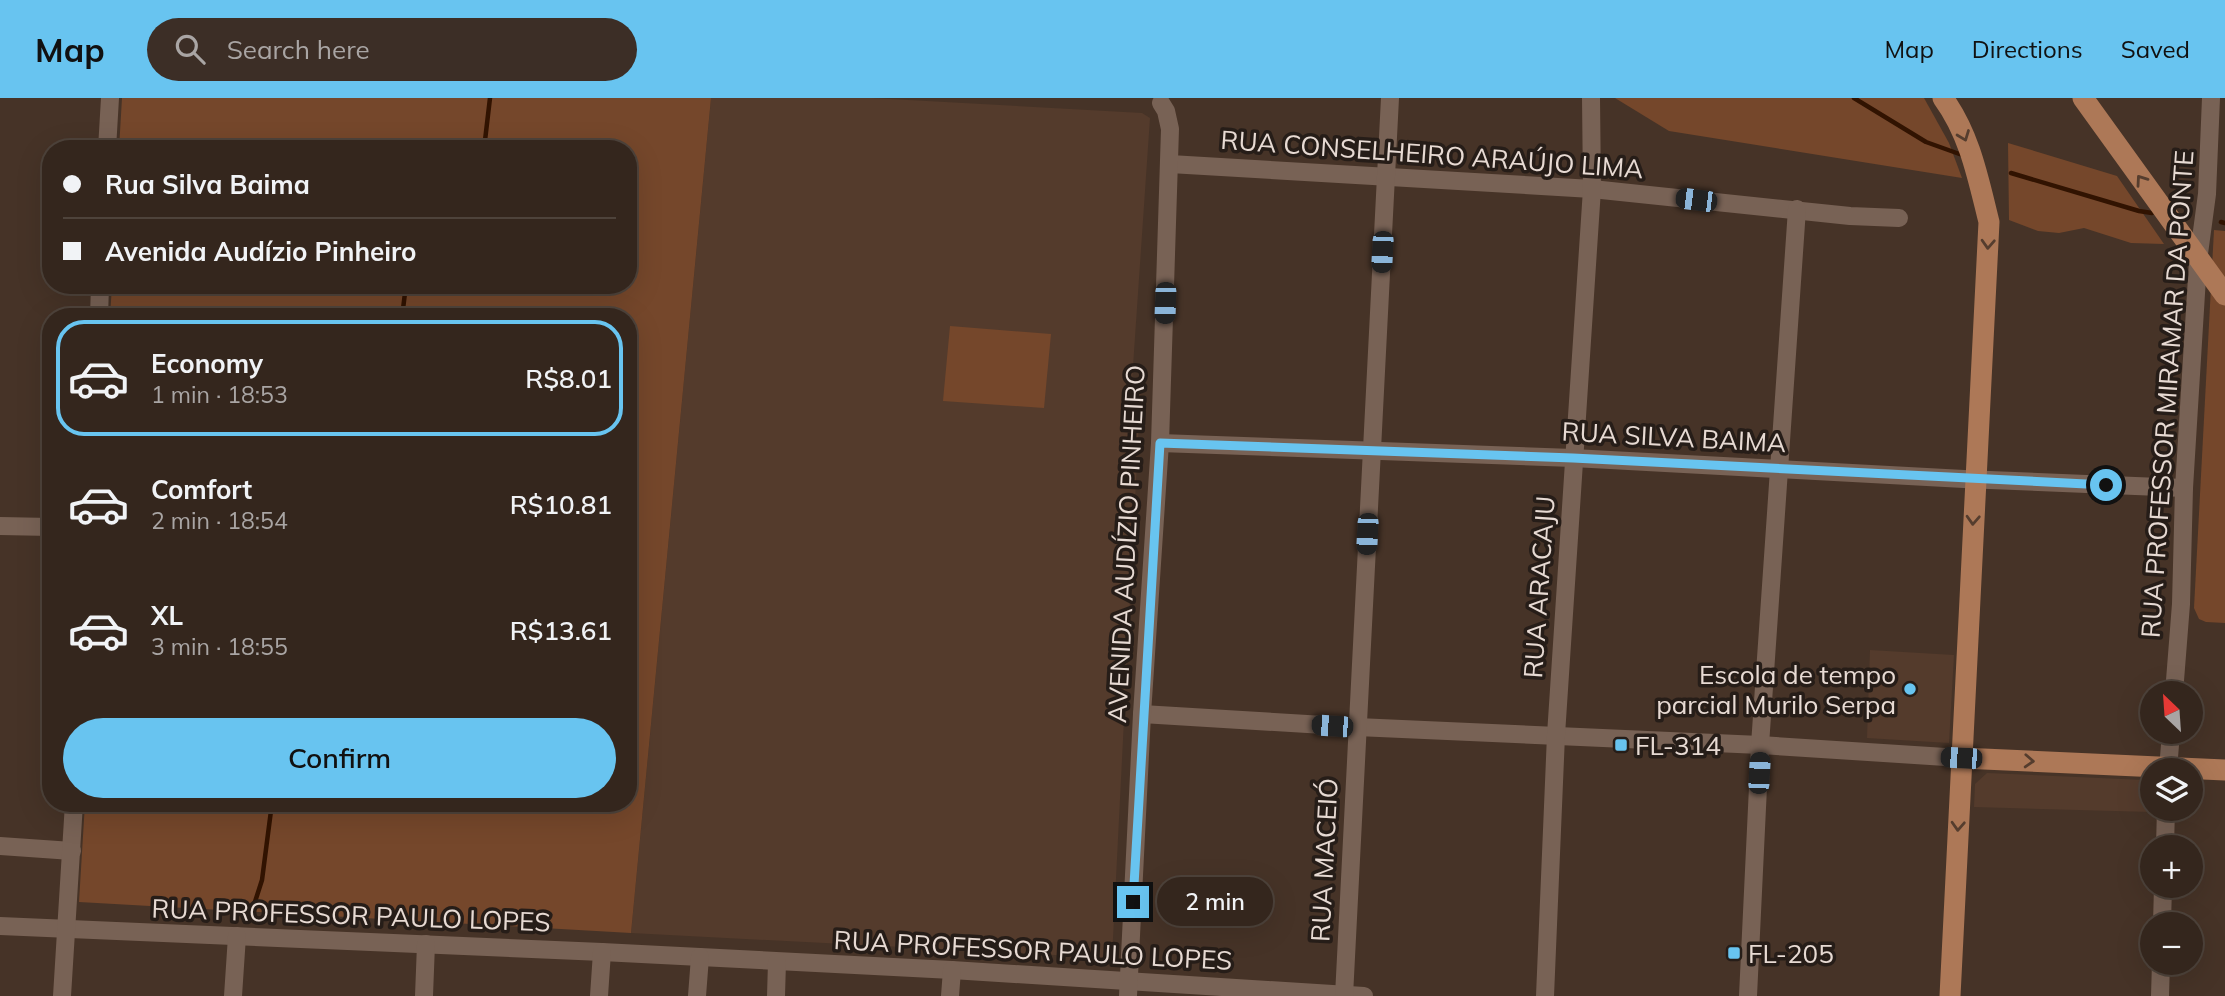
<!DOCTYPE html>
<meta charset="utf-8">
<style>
:root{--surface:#34261d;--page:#3c2e26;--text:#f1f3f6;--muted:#a9a5a4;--line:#4e433b;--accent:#68c4f0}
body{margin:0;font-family:Mulish,sans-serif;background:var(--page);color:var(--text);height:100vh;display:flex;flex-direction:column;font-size:26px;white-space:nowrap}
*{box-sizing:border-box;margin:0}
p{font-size:23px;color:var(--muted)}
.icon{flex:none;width:38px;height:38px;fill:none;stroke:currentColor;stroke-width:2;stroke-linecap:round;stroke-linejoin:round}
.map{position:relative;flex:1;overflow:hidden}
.sheet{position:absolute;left:42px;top:210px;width:595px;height:504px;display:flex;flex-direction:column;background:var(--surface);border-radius:28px;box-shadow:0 7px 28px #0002,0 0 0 2px var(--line)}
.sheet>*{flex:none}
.hud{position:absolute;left:42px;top:42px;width:595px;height:154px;border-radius:28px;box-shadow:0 7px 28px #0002,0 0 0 2px var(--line);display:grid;align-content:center;height:154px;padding:0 21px;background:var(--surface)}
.needle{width:46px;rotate:335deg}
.controls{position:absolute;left:2140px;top:583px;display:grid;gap:14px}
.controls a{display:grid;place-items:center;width:63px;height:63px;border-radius:50%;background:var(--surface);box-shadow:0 7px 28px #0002,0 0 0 2px var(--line);font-size:35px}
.end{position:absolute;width:32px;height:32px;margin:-16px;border:9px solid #68c4f0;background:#111;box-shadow:0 0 0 4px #111}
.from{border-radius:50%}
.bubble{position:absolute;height:49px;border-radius:24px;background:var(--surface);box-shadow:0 7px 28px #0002,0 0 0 2px var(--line);font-size:23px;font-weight:600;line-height:49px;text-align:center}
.car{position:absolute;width:21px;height:42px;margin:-21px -10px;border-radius:9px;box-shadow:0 0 5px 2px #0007;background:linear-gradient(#222 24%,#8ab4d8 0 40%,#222 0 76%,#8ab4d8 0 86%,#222 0)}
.hud b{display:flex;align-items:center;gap:24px;height:66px;font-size:26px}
.hud b+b{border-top:2px solid var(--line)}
.hud i{width:18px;height:18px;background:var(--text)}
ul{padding:12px 0 0;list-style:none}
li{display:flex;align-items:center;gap:21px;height:116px;margin:0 14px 10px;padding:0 7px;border:4px solid transparent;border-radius:28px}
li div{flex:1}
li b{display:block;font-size:26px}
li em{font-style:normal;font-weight:600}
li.on{border-color:var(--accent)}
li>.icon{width:63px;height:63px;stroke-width:1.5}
.primary-button{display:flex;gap:14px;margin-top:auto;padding:14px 21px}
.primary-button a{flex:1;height:80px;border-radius:42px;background:var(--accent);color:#111;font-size:28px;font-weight:600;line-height:80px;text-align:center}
header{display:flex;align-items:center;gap:42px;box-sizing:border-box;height:98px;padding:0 35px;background:var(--accent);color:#111}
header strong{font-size:33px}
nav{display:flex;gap:38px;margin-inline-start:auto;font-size:24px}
.search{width:490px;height:63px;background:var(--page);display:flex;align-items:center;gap:18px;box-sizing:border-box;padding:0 24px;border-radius:38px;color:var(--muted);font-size:26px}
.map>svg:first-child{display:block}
</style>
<header>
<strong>Map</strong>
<div class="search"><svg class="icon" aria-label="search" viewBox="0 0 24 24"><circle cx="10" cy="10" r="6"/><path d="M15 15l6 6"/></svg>Search here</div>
<nav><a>Map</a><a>Directions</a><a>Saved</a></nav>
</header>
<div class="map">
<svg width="2225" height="898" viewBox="0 0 2225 898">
<rect width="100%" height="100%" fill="#463327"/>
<g fill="#543b2c">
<polygon points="711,0 872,0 1142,15 1150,20 1132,283 1141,284 1112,860 631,835"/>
<polygon points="1870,552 1954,557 1949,645 1867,640"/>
<polygon points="1987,675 2144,682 2152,690 2151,714 1974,709 1975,686"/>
</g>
<g fill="#75472b">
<polygon points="122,0 711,0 631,835 79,804 85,705 628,705 628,219 110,219 112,187 628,187 628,51 119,51"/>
<polygon points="1615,0 1924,0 1949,45 1962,80 1669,33"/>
<polygon points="2008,45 2117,78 2164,146 2131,145 2084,130 2059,135 2038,133 2009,122"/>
<polygon points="2214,132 2225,133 2225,525 2206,524 2199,521 2194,510"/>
<polygon points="950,228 1051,236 1044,310 943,303"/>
</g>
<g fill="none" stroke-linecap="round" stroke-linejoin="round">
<g stroke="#311301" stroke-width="4.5">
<polyline points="1854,0 1926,44 1965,58"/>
<polyline points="484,51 490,0"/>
<polyline points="2011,75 2139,113 2152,115"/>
<polyline points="2221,124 2225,125"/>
<polyline points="405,219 403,211 406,187"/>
<polyline points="253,810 262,782 272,705"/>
</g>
<g stroke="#786255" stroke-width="18">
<polyline points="107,51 110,0"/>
<polyline points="1170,66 1592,91 1850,118 1899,120"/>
<polyline points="99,219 100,187"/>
<polyline points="1160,345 1573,360 1964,381 2184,390"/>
<polyline points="0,428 51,429"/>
<polyline points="2174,595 2181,506 2184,390 2198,163 2207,96 2211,0"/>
<polyline points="1142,616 1357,629 1760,647 1961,660"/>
<polyline points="2168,672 2171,634"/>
<polyline points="0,748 72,753"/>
<polyline points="2165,749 2166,710"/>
<polyline points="2162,826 2163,788"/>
<polyline points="0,828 602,854 952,872 1364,898"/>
<polyline points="62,898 74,705"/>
<polyline points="233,898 237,838"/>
<polyline points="424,898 426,846"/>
<polyline points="599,898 602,854"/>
<polyline points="697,898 700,859"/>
<polyline points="776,898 777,864"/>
<polyline points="950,898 952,872"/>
<polyline points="1128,898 1142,616 1160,345 1170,31 1166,13 1161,5"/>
<polyline points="1344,898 1390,0"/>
<polyline points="1545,898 1556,637 1592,91 1591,0"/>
<polyline points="1748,898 1760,647 1797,111"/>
<polyline points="2160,898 2161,864"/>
</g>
<g stroke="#ad7857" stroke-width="21">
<path d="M1943,0C1970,37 1978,80 1989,124L1950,898"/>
<polyline points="2083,0 2225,197"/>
<polyline points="1961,660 2225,672"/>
</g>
</g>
<defs><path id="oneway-chevron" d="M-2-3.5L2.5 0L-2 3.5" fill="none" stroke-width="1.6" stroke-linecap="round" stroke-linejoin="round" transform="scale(1.75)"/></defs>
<g stroke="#553d2e">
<use href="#oneway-chevron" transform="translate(1964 38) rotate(69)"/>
<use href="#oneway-chevron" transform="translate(2141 82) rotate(-125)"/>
<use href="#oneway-chevron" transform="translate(1988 146) rotate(93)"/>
<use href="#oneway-chevron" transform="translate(1973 422) rotate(93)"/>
<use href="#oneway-chevron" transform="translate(2029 663) rotate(3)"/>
<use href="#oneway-chevron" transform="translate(1958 728) rotate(93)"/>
</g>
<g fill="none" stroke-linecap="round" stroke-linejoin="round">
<polyline stroke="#68c4f0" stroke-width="9" points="1133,804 1160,345 1573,360 2106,387"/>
</g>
<g fill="#68c4f0" stroke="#261d18" stroke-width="2.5">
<circle cx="1910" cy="591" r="7"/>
<rect x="1614" y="640" width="14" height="14" rx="3.5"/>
<rect x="1727" y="848" width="14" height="14" rx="3.5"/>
</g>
<g text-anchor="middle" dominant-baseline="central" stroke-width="7" stroke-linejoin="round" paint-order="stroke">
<g font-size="26" fill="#e7dad3" stroke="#261d18">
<text transform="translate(1432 56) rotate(4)">RUA CONSELHEIRO ARAÚJO LIMA</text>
<text transform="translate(2167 296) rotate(-86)">RUA PROFESSOR MIRAMAR DA PONTE</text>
<text transform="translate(1674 339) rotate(3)">RUA SILVA BAIMA</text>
<text transform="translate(1126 446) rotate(-87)">AVENIDA AUDÍZIO PINHEIRO</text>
<text transform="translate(1539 489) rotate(-86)">RUA ARACAJU</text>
<text transform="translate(1324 762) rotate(-87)">RUA MACEIÓ</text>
<text transform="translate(351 817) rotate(2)">RUA PROFESSOR PAULO LOPES</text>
<text transform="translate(1033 852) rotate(3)">RUA PROFESSOR PAULO LOPES</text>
</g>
<g font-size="26" fill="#e7dad3" stroke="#261d18" text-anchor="start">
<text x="1896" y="576" text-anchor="end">Escola de tempo<tspan x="1896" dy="30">parcial Murilo Serpa</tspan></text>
<text x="1635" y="647">FL-314</text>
<text x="1748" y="855">FL-205</text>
</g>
</g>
</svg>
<div class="controls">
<a><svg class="needle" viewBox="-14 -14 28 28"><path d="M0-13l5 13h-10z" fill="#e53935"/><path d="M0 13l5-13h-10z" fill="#a9a5a4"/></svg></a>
<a><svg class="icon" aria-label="layers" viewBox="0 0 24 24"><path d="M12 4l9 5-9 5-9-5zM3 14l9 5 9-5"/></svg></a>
<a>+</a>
<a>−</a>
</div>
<i class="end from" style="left:2106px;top:387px"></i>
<i class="end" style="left:1133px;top:804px"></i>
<div class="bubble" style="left:1157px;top:779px;width:116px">2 min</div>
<i class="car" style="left:1696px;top:102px;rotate:277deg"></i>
<i class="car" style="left:1382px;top:154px;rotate:183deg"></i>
<i class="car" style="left:1165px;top:205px;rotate:182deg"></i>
<i class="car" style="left:1367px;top:436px;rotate:183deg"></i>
<i class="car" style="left:1332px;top:628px;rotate:274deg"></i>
<i class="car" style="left:1961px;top:660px;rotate:273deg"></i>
<i class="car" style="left:1759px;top:675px;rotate:3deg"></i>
<div class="hud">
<b><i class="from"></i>Rua Silva Baima</b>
<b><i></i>Avenida Audízio Pinheiro</b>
</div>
<section class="sheet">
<ul>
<li class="on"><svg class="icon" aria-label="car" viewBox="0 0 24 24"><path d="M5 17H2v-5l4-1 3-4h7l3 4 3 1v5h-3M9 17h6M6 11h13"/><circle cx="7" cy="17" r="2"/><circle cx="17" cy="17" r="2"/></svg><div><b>Economy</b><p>1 min · 18:53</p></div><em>R$8.01</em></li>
<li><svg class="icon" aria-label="car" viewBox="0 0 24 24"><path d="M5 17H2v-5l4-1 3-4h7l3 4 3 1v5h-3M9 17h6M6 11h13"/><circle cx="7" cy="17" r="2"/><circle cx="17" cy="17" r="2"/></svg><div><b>Comfort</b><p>2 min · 18:54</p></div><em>R$10.81</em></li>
<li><svg class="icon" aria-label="car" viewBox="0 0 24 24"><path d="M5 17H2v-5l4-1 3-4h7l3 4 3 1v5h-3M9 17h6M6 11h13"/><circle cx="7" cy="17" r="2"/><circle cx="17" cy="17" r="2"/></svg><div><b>XL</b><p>3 min · 18:55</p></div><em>R$13.61</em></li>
</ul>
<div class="primary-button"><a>Confirm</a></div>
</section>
</div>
